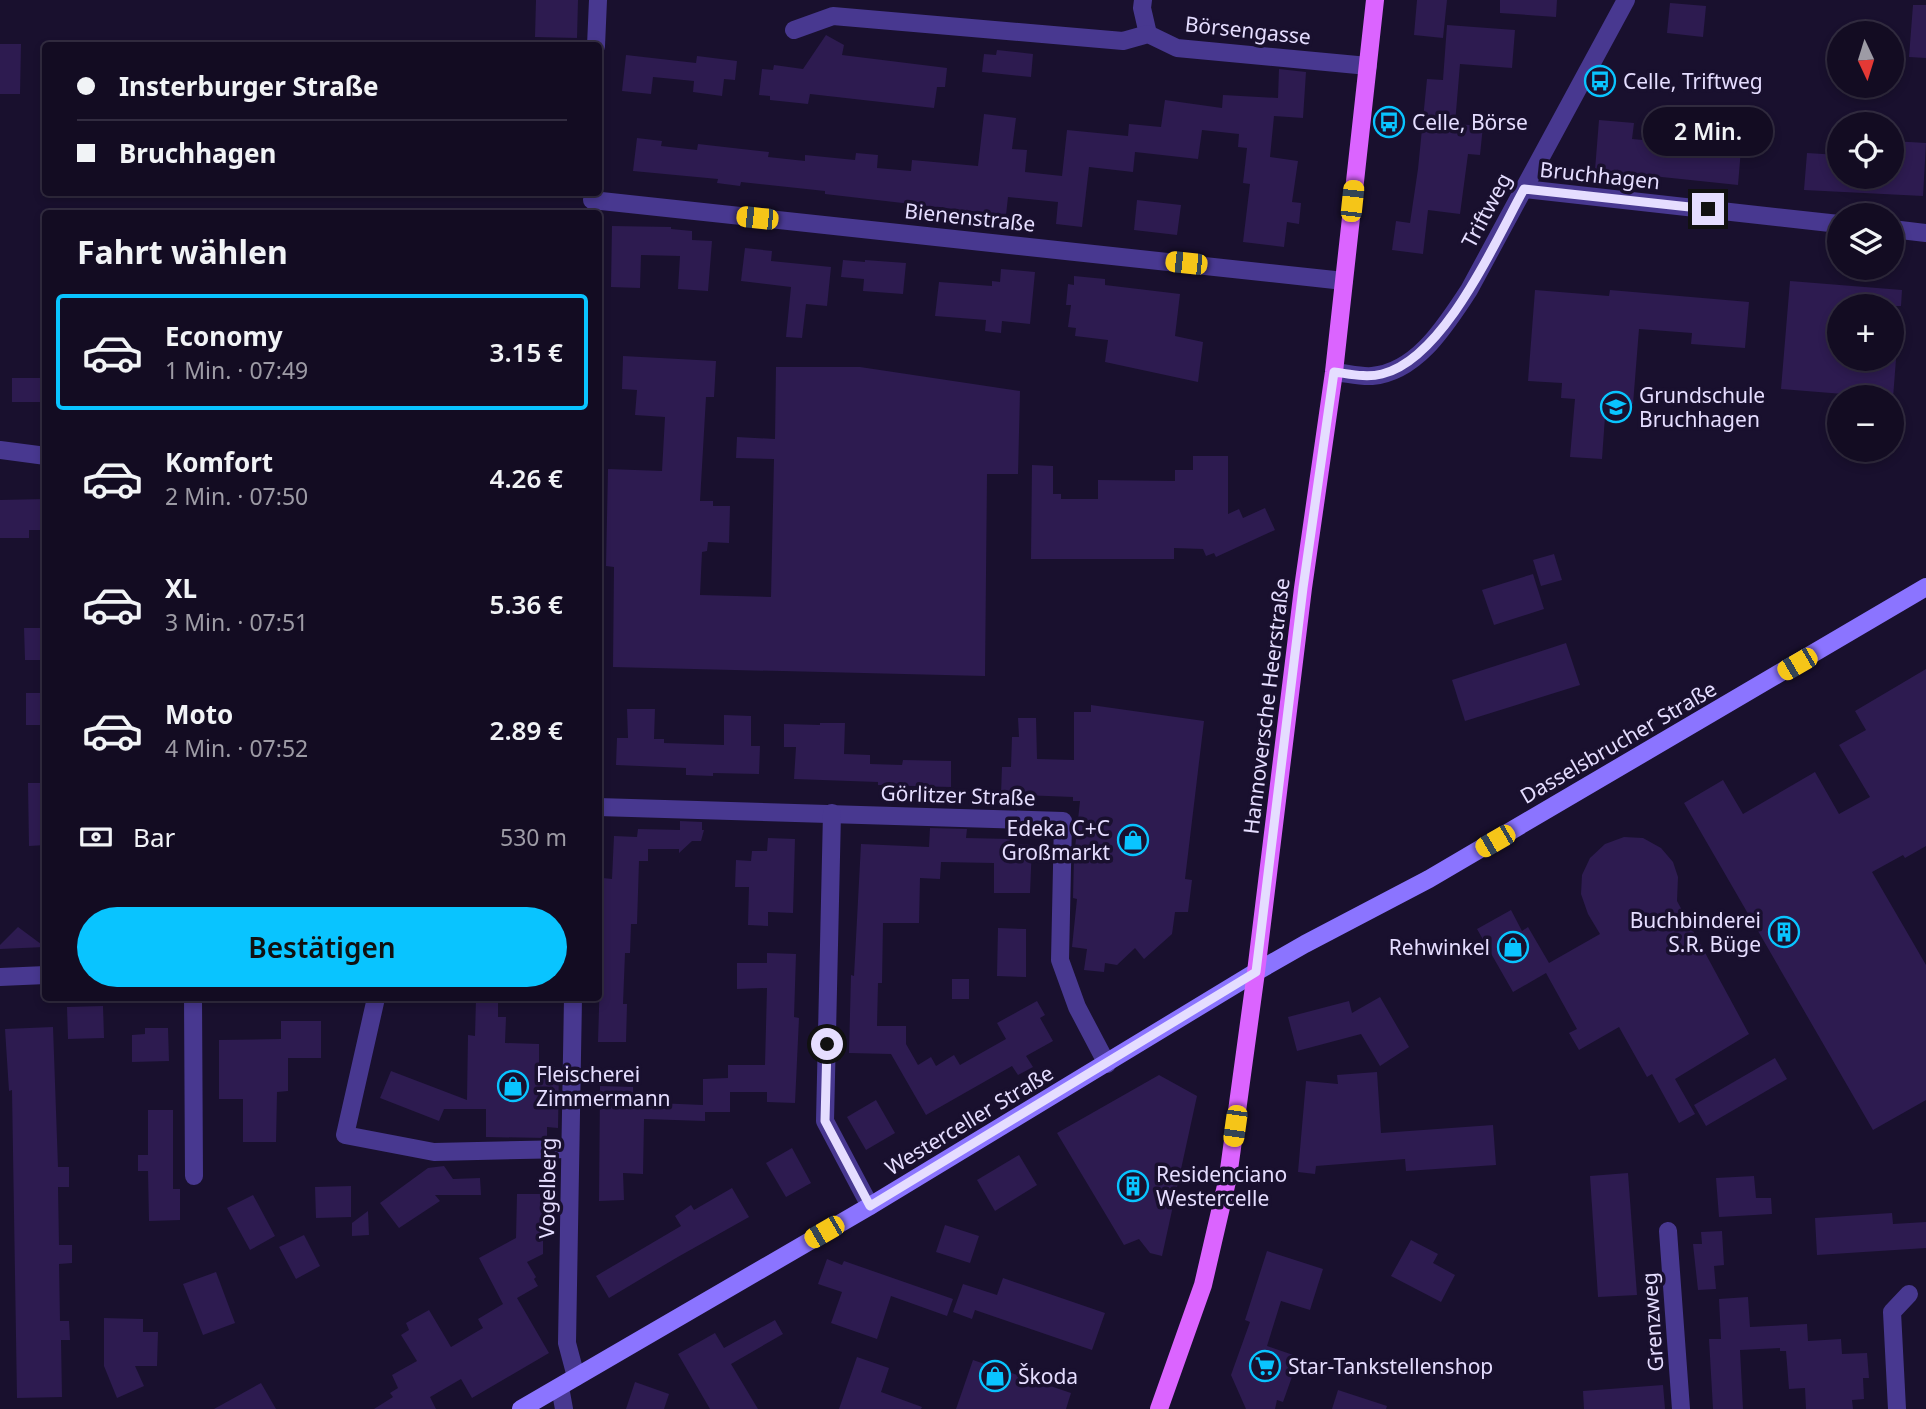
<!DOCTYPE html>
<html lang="de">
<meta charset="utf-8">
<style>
:root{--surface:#130c22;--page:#1c152a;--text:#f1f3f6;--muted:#9d9ba5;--line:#322c40;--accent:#09c4ff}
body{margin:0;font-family:"Noto Sans",sans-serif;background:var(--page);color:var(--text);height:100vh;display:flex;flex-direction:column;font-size:26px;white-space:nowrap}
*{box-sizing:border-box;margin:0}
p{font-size:23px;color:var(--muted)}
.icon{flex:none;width:38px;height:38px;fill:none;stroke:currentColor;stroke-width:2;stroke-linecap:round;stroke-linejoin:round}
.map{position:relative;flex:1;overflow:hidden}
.drawer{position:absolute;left:42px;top:210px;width:560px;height:791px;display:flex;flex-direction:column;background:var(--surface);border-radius:7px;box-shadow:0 4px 10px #0003,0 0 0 2px var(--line)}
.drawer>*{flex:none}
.top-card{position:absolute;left:42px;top:42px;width:560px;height:154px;border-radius:7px;box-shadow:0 4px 10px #0003,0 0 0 2px var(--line);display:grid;align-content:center;height:154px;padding:0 35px;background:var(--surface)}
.needle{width:46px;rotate:176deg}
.fabs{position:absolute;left:1827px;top:21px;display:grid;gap:14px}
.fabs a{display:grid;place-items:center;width:77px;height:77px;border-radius:50%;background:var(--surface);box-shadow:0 4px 10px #0003,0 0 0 2px var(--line);font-size:35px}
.end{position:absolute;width:32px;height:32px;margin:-16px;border:9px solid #e5ddff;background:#111;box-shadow:0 0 0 4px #111}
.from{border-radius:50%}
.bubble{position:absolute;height:49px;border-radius:24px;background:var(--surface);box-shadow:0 4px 10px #0003,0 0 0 2px var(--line);font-size:23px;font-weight:600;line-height:49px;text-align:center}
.car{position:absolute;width:21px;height:42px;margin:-21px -10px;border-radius:9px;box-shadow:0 0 5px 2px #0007;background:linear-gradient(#f5c518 24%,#345 0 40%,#f5c518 0 76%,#345 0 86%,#f5c518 0)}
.top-card b{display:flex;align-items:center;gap:24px;height:66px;font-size:26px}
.top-card b+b{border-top:2px solid var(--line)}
.top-card i{width:18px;height:18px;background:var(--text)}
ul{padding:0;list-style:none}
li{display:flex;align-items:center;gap:21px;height:116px;margin:0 14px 10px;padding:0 21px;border:4px solid transparent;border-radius:7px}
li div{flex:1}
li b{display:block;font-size:26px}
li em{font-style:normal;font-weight:600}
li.on{border-color:var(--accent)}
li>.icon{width:63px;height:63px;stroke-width:1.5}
h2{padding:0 35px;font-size:32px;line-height:84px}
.pay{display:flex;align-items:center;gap:18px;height:77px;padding:0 35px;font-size:26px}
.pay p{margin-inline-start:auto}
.cta{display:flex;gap:14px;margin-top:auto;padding:14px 35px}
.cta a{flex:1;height:80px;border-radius:42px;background:var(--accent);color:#111;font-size:28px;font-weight:600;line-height:80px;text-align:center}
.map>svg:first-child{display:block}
</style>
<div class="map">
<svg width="1926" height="1409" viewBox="0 0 1926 1409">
<rect width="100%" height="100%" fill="#19102e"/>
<g fill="#2d1b50">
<polygon points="536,0 578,0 577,38 535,37"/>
<polygon points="1417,0 1447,0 1443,38 1414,35"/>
<polygon points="1500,0 1557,0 1556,17 1500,13"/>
<polygon points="1670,3 1706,6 1703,37 1667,33"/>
<polygon points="1913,5 1926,5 1926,58 1909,57"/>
<polygon points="1447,25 1515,30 1512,68 1460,64 1455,124 1483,126 1480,155 1468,154 1460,214 1428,210 1423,254 1392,250 1396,221 1410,223 1418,169 1427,79 1443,80"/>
<polygon points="826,35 844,45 842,55 947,68 945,87 937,87 934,108 810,94 808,104 770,100 770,96 759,95 762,69 773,70 774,65 803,69"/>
<polygon points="0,44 21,44 20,94 0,94"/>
<polygon points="997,50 1033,54 1031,77 982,72 984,54 996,55"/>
<polygon points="626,55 696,63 697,56 737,61 735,80 724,79 722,96 693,92 694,81 653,77 651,94 622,91"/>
<polygon points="1279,69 1306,72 1303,118 1274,116 1270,157 1298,161 1292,202 1301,203 1299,224 1287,222 1284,247 1243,242 1250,184 1243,183 1247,148 1238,147 1239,134 1202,130 1198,159 1135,152 1133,172 1089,167 1082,227 1056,224 1058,202 1008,197 1006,215 825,194 825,191 741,182 740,186 717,183 718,179 633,171 637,138 662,141 661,146 697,150 698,144 769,152 768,157 805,161 805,155 855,160 856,153 878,155 877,168 911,171 912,160 978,166 984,114 1016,118 1012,149 1027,150 1025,172 1062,176 1067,130 1128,136 1129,124 1161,127 1165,100 1222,108 1223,95 1278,98"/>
<polygon points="1599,120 1634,123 1632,139 1741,149 1738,185 1595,170"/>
<polygon points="1892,141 1926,143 1923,196 1804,190 1807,153 1839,155 1839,177 1892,177"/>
<polygon points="1137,200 1181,205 1177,235 1134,230"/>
<polygon points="612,226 671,227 671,229 692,231 692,240 712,241 708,291 678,289 680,256 641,255 640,288 611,287"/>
<polygon points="745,248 772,251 771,261 831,267 827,306 806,304 802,338 786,337 791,287 741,281"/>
<polygon points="843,260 865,262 865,260 906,263 903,294 863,291 864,279 841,277"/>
<polygon points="1001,269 1035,272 1030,324 1002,321 1001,333 985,331 986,320 935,316 939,282 992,286 992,281 1000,282"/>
<polygon points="1074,276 1105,279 1105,285 1180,294 1175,336 1203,342 1198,382 1105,362 1108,340 1075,336 1076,328 1068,327 1071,305 1066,305 1068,284 1074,285"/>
<polygon points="1790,281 1902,290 1901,306 1839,306 1839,359 1896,359 1893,398 1781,389"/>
<polygon points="1535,290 1609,296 1610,290 1749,302 1745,348 1691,344 1692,333 1639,329 1633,404 1606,402 1602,459 1570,457 1575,399 1561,398 1562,383 1528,381"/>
<polygon points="623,356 716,361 714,397 706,397 700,501 713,501 713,506 730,506 729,543 708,542 707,551 702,552 700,595 771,597 774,459 736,458 737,437 775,439 776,367 860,367 1020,391 1018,474 987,474 985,676 613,667 614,567 606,566 608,469 662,471 665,417 635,415 637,390 622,389"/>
<polygon points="12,378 46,378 45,402 12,402"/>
<polygon points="1193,456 1228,456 1228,514 1239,509 1243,518 1265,508 1275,530 1216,557 1214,553 1206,556 1203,549 1174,548 1174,559 1031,559 1032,465 1053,466 1053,494 1061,494 1061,499 1098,499 1098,480 1175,481 1175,470 1193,470"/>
<polygon points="46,499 46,530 29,530 29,538 0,538 0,500"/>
<polygon points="1554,554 1562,580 1541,586 1533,560"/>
<polygon points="1533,574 1544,609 1494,625 1482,590"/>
<polygon points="24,628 46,628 46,660 25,660"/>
<polygon points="1566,643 1580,685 1465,721 1452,680"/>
<polygon points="1926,669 1926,846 1905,858 1903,855 1872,872 1926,965 1926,1100 1873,1130 1684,803 1723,780 1743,814 1815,772 1839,814 1870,797 1839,745 1866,730 1855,711"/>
<rect x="26" y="693" width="20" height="32"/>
<polygon points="1091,705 1204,721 1185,879 1192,880 1188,912 1175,912 1172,934 1144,959 1135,948 1117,965 1105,963 1104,972 1084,970 1087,949 1072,947 1077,899 1073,898 1074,858 1080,801 1073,801 1073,797 1001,794 1002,767 1011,767 1012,737 1019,737 1018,718 1036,718 1037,759 1074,760 1074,712 1091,712"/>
<polygon points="627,709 655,709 654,739 664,739 664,743 724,745 724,715 751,716 751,746 760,746 759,774 713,773 713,776 686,775 686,768 616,765 617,738 628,738"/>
<polygon points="820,723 845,723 844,754 870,755 870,764 902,765 903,760 951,761 951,787 878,785 878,782 794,779 796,747 784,747 784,724 820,725"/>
<polygon points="28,783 46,783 46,845 29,846"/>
<polygon points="680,821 702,822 702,830 704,830 701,841 692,841 679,853 679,849 648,849 648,861 639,861 637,924 631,924 630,953 625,953 623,1004 627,1004 626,1042 598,1042 603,878 612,879 614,836 637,837 638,829 680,830"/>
<polygon points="930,828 967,829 966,838 1010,839 1009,844 1032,845 1030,893 994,893 994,863 941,862 940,879 920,878 919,923 883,923 882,983 878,983 877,1026 906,1026 906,1044 918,1065 931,1057 936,1066 954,1055 960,1065 1006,1039 997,1023 1037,1001 1045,1015 1040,1018 1053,1041 1026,1056 1033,1067 1018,1075 1012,1066 926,1115 891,1054 849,1053 851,975 854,976 861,844 929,847"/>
<polygon points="1624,837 1643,838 1661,848 1673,862 1678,877 1677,901 1749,1034 1675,1079 1695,1114 1679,1123 1652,1074 1647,1077 1619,1027 1579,1050 1569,1033 1577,1029 1546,973 1513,992 1477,929 1511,910 1522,931 1528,927 1549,963 1600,934 1588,914 1581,894 1582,875 1590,858 1605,844"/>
<polygon points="768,838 795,839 793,913 768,912 768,926 748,925 749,887 735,887 736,860 751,861 752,851 767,851"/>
<polygon points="18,927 45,947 0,949 0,945"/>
<polygon points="998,928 1026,929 1026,977 997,976"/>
<polygon points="767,953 796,954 794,1017 799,1018 795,1103 767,1102 767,1092 730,1092 730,1112 705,1112 705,1121 644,1119 643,1174 623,1173 624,1200 599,1201 600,1086 633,1087 633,1102 703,1105 703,1079 728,1078 728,1065 765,1065 767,988 737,989 737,963 767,963"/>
<rect x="952" y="979" width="17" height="20"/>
<polygon points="1380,997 1409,1047 1380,1066 1361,1034 1297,1051 1288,1017 1349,1001 1352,1013"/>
<polygon points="476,998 498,998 498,1017 506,1017 505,1043 539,1044 539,1067 559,1067 558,1128 547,1127 547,1138 486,1137 486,1109 444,1109 439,1121 380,1098 391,1071 467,1100 468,1035 475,1036"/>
<polygon points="103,1006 104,1038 68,1039 67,1007"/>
<polygon points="281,1021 321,1021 321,1058 288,1058 288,1091 277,1092 276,1142 243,1142 243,1099 219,1099 219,1040 281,1039"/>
<polygon points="53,1027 58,1167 69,1167 69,1187 58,1187 59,1245 72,1245 72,1263 59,1264 60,1321 69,1321 70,1340 61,1340 62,1397 17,1398 12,1090 9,1091 5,1029"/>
<polygon points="145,1028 168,1028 169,1061 132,1062 132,1035 145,1034"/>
<polygon points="1775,1058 1787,1079 1706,1126 1694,1105"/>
<polygon points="1377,1072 1381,1133 1493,1125 1496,1165 1406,1171 1405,1159 1316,1166 1315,1174 1298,1172 1306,1081 1338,1084 1337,1075"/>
<polygon points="1159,1075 1197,1096 1162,1256 1150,1253 1139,1239 1124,1245 1057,1133"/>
<polygon points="876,1100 895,1133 866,1150 847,1117"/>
<polygon points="148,1110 173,1110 173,1189 180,1189 180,1220 149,1221 148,1171 138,1171 138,1155 148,1155"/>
<polygon points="792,1148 811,1183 786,1197 766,1163"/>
<polygon points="1019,1155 1037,1185 995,1211 977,1180"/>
<polygon points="444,1166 453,1179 480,1178 481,1195 435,1195 440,1201 399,1228 380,1203 428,1168"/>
<polygon points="1628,1173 1637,1295 1598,1297 1590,1176"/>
<polygon points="1754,1176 1756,1198 1771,1198 1772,1214 1719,1217 1716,1178"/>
<polygon points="351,1186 351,1217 316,1218 315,1187"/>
<polygon points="732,1188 749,1217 676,1258 609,1298 596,1276 681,1226 675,1216 691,1205 694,1210"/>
<polygon points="517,1194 546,1194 546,1238 543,1238 543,1254 527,1262 536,1277 534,1279 538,1286 517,1298 549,1353 472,1398 461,1379 430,1397 436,1409 374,1409 393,1397 390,1393 398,1388 392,1375 417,1361 401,1335 409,1330 406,1323 429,1310 451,1347 483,1328 478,1319 503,1304 479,1258 516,1238"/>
<polygon points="253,1195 275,1236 250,1250 227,1208"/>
<polygon points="368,1211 369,1235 352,1236 352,1223"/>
<polygon points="1892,1213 1893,1224 1926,1222 1926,1248 1817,1255 1815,1218"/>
<polygon points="945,1225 979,1236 970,1263 936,1252"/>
<polygon points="1722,1231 1724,1265 1714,1266 1716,1289 1698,1290 1693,1244 1702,1244 1701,1232"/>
<polygon points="304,1235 320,1266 296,1279 279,1247"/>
<polygon points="1411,1240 1438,1254 1433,1263 1455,1275 1441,1302 1391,1276"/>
<polygon points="1267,1251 1323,1269 1310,1310 1281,1301 1267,1346 1299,1357 1283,1402 1277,1400 1275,1409 1246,1409 1231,1375 1250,1322 1245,1320"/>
<polygon points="827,1259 842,1265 844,1261 953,1299 947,1316 891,1296 877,1339 831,1323 842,1292 818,1284"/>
<polygon points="216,1272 235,1323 203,1335 183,1284"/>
<polygon points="1003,1278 1105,1313 1092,1350 975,1310 972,1319 953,1312 963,1284 997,1295"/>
<polygon points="1748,1297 1750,1327 1807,1324 1808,1341 1841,1339 1842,1354 1867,1353 1869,1378 1863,1378 1864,1399 1852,1400 1853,1409 1806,1409 1805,1388 1789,1389 1786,1351 1780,1351 1780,1348 1740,1350 1743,1409 1713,1409 1709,1339 1721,1339 1719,1299"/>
<polygon points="104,1318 143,1319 143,1332 158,1332 157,1366 135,1366 144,1386 117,1398 104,1366"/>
<polygon points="775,1320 783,1334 731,1364 758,1409 710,1409 678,1354 715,1333 724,1348"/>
<polygon points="857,1357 889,1368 881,1392 922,1407 921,1409 839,1409"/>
<polygon points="973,1360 1071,1393 1066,1409 956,1409"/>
<polygon points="635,1382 669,1394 664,1409 626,1409"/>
<polygon points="261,1383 276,1409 214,1409"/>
<polygon points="1663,1385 1665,1409 1584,1409 1583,1391"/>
<polygon points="1338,1390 1387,1406 1386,1409 1332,1409"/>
</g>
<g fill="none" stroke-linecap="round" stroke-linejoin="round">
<g stroke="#483890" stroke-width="18">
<polyline points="1143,0 1142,8 1148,34"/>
<polyline points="794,30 833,16 1123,41 1148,34 1177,48 1368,66"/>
<polyline points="596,46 598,0"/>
<polyline points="1524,189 1839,224"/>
<polyline points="592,200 1344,281"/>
<polyline points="1892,229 1926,233"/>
<path d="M1334,372C1346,373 1360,377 1372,376C1418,372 1447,323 1469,290L1626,0"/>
<polyline points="0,450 46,456"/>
<polyline points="598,807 1063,821 1060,960 1077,1007 1107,1064"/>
<polyline points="832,813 825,1121 870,1206"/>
<polyline points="0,977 46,975"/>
<polyline points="193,998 194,1176"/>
<polyline points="376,998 345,1135 434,1152 570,1149"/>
<polyline points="573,998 567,1343 576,1377"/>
<polyline points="1668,1231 1681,1409"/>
<polyline points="560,1387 564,1409"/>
<polyline points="1897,1409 1892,1312 1909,1294"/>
</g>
<polyline stroke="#8b74ff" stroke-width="18" points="521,1409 870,1206 1256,972 1305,944 1429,879 1926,587"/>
<polyline stroke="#db64ff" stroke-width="18" points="1159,1409 1203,1285 1228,1177 1256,972 1303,588 1334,372 1375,0"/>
</g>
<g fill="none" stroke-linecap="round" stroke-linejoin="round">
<path stroke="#e5ddff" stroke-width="9" d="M827,1044L825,1121L870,1206L1256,972L1303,588L1334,372C1350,374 1366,378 1382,374C1444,359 1495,242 1524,189L1708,209"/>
</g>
<defs>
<g id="bus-ring" transform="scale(1.575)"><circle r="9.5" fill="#19102e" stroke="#09c4ff" stroke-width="1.5"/><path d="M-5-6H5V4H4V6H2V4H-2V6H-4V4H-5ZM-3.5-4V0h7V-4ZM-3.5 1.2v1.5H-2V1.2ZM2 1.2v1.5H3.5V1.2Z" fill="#09c4ff"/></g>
<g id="school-ring" transform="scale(1.575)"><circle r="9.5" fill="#19102e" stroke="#09c4ff" stroke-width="1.5"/><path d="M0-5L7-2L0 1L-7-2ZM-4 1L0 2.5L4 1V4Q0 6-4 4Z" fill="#09c4ff"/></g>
<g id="shop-ring" transform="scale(1.575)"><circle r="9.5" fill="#19102e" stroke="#09c4ff" stroke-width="1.5"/><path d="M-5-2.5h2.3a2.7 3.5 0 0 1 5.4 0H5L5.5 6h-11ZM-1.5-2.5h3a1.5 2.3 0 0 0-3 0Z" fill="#09c4ff"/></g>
<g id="building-ring" transform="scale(1.575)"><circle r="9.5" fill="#19102e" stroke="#09c4ff" stroke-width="1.5"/><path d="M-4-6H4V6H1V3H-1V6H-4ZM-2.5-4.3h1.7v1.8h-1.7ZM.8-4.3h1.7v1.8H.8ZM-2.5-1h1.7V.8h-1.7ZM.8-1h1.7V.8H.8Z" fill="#09c4ff"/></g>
<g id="supermarket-ring" transform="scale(1.575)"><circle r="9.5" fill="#19102e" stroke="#09c4ff" stroke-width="1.5"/><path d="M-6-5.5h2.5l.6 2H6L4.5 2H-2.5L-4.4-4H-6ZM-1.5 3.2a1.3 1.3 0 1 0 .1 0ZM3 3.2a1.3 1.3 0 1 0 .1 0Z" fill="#09c4ff"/></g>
</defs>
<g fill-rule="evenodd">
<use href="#bus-ring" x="1600" y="81"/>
<use href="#bus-ring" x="1389" y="122"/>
<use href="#school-ring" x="1616" y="407"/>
<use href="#shop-ring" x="1133" y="840"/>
<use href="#building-ring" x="1784" y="932"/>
<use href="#shop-ring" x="1513" y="947"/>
<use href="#shop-ring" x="513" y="1086"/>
<use href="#building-ring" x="1133" y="1186"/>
<use href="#supermarket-ring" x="1265" y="1366"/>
<use href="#shop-ring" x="995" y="1376"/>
</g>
<g text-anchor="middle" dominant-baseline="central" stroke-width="7" stroke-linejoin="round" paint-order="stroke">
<g font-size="21" fill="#e5ddff" stroke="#19102e">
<text transform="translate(1248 30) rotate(6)">Börsengasse</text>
<text transform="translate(1600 175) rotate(6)">Bruchhagen</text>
<text transform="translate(1486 210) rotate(-62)">Triftweg</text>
<text transform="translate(970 217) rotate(6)">Bienenstraße</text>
<text transform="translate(1266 706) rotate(-83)">Hannoversche Heerstraße</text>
<text transform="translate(1618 742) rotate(-30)">Dasselsbrucher Straße</text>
<text transform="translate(958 795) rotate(2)">Görlitzer Straße</text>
<text transform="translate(969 1120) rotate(-31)">Westerceller Straße</text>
<text transform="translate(547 1188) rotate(-89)">Vogelberg</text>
<text transform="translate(1652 1322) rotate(-94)">Grenzweg</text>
</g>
<g font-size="21" fill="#e5ddff" stroke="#19102e" text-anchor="start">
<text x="1623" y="81">Celle, Triftweg</text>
<text x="1412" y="122">Celle, Börse</text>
<text x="1639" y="395">Grundschule<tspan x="1639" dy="24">Bruchhagen</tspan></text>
<text x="1110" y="828" text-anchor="end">Edeka C+C<tspan x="1110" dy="24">Großmarkt</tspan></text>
<text x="1761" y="920" text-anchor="end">Buchbinderei<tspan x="1761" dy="24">S.R. Büge</tspan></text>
<text x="1490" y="947" text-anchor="end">Rehwinkel</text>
<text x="536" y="1074">Fleischerei<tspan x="536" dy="24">Zimmermann</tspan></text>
<text x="1156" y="1174">Residenciano<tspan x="1156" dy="24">Westercelle</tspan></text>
<text x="1288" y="1366">Star-Tankstellenshop</text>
<text x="1018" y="1376">Škoda</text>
</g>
</g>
</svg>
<div class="fabs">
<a><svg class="needle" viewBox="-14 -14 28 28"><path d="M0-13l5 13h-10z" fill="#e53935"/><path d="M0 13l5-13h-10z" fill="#9d9ba5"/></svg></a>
<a><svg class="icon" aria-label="locate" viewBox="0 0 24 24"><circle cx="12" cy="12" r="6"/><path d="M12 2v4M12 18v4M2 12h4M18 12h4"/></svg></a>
<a><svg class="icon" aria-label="layers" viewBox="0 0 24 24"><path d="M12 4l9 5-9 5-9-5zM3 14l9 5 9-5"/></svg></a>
<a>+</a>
<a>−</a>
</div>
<i class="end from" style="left:827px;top:1044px"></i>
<i class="end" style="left:1708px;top:209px"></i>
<div class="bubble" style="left:1643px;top:107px;width:130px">2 Min.</div>
<i class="car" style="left:1352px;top:201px;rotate:6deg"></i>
<i class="car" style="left:757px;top:218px;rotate:276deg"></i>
<i class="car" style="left:1186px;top:263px;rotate:276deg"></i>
<i class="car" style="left:1797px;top:664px;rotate:240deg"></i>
<i class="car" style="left:1495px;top:841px;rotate:240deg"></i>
<i class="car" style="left:1235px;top:1126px;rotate:188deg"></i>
<i class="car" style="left:824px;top:1232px;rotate:240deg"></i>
<div class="top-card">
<b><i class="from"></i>Insterburger Straße</b>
<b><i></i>Bruchhagen</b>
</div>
<section class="drawer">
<h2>Fahrt wählen</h2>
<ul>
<li class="on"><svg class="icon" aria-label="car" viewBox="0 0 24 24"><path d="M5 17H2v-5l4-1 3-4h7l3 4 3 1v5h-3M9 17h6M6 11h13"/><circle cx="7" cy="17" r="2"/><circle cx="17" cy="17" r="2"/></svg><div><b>Economy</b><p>1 Min. · 07:49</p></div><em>3.15 €</em></li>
<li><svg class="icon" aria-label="car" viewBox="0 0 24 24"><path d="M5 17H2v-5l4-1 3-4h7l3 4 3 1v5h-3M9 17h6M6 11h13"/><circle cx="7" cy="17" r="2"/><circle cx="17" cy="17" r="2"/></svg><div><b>Komfort</b><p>2 Min. · 07:50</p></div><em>4.26 €</em></li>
<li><svg class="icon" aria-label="car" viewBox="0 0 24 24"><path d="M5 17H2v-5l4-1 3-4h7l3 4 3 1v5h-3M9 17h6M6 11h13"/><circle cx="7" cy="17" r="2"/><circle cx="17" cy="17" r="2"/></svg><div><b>XL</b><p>3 Min. · 07:51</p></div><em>5.36 €</em></li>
<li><svg class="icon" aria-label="car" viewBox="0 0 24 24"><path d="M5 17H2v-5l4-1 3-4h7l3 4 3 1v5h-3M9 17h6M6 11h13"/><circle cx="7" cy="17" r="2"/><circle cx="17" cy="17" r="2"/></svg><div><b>Moto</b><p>4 Min. · 07:52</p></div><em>2.89 €</em></li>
</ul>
<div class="pay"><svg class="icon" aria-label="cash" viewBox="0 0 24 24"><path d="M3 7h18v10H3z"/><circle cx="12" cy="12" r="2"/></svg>Bar<p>530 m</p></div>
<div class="cta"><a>Bestätigen</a></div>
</section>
</div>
